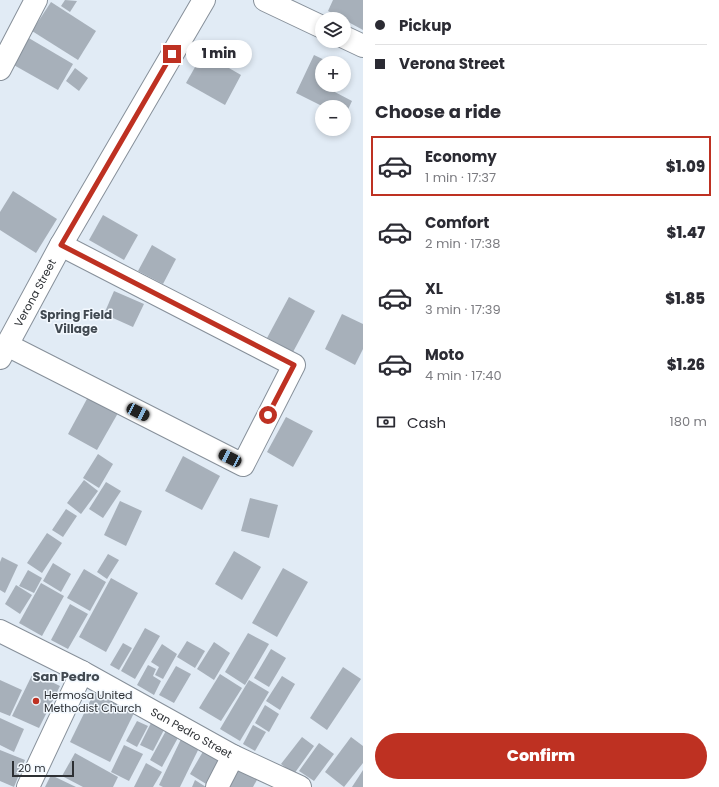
<!DOCTYPE html>
<meta charset="utf-8">
<style>
:root{--surface:#fff;--page:#f2f2f3;--text:#2b2b33;--muted:#7c7c81;--line:#e1e1e2;--accent:#be3122}
body{margin:0;font-family:Poppins,sans-serif;background:var(--page);color:var(--text);height:100vh;display:flex;flex-direction:column;font-size:15px;white-space:nowrap}
*{box-sizing:border-box;margin:0}
p{font-size:13px;color:var(--muted)}
.icon{flex:none;width:22px;height:22px;fill:none;stroke:currentColor;stroke-width:2;stroke-linecap:round;stroke-linejoin:round}
.map{position:relative;flex:1;overflow:hidden}
.side{display:flex;flex-direction:column;background:var(--surface);width:356px}
.side>*{flex:none}
.top-card{display:grid;align-content:center;height:88px;padding:0 12px;background:var(--surface)}
.buttons{position:absolute;left:315px;top:12px;display:grid;gap:8px}
.buttons a{display:grid;place-items:center;width:36px;height:36px;border-radius:50%;background:var(--surface);box-shadow:0 2px 6px #0003;font-size:20px}
.scale{position:absolute;left:12px;bottom:10px;width:62px;box-sizing:border-box;padding-left:4px;border:2px solid #2d3034;border-top:0;font-size:11px;line-height:14px;white-space:nowrap;color:#2d3034;-webkit-text-stroke:3px #f2f8fe;paint-order:stroke}
.end{position:absolute;width:18px;height:18px;margin:-9px;border:5px solid #be3122;background:#fff;box-shadow:0 0 0 2px #fff}
.from{border-radius:50%}
.bubble{position:absolute;height:28px;border-radius:14px;background:var(--surface);box-shadow:0 2px 6px #0003;font-size:13px;font-weight:800;line-height:28px;text-align:center}
.car{position:absolute;width:12px;height:24px;margin:-12px -6px;border-radius:5px;box-shadow:0 0 3px 1px #0007;background:linear-gradient(#222 24%,#8ab4d8 0 40%,#222 0 76%,#8ab4d8 0 86%,#222 0)}
.top-card b{display:flex;align-items:center;gap:14px;height:38px;font-size:15px}
.top-card b+b{border-top:1px solid var(--line)}
.top-card i{width:10px;height:10px;background:var(--text)}
ul{padding:0;list-style:none}
li{display:flex;align-items:center;gap:12px;height:60px;margin:0 8px 6px;padding:0 4px;border:2px solid transparent;border-radius:0px}
li div{flex:1}
li b{display:block;font-size:15px}
li em{font-style:normal;font-weight:800}
li.selected{border-color:var(--accent)}
li>.icon{width:36px;height:36px;stroke-width:1.5}
h2{padding:0 12px;font-size:18px;line-height:48px}
.pay{display:flex;align-items:center;gap:10px;height:44px;padding:0 12px;font-size:15px}
.pay p{margin-inline-start:auto}
.primary-button{display:flex;gap:8px;margin-top:auto;padding:8px 12px}
.primary-button a{flex:1;height:46px;border-radius:24px;background:var(--accent);color:#fff;font-size:16px;font-weight:800;line-height:46px;text-align:center}
main{display:flex;flex:1;min-height:0}
.map>svg:first-child{display:block}
</style>
<main>
<div class="map">
<svg width="363" height="787" viewBox="0 0 363 787">
<rect width="100%" height="100%" fill="#e1ebf5"/>
<g fill="#a7b0ba">
<polygon points="65,0 77,1 70,12 61,6"/>
<polygon points="333,0 363,0 363,30 328,11"/>
<polygon points="51,2 96,31 78,60 32,31"/>
<polygon points="27,37 73,64 58,90 12,64"/>
<polygon points="203,53 241,75 225,105 186,83"/>
<polygon points="314,55 331,63 322,63 322,85 334,85 331,90 352,101 344,118 344,107 324,107 296,93"/>
<polygon points="75,68 88,78 79,91 66,81"/>
<polygon points="13,191 57,219 36,253 0,230 0,212"/>
<polygon points="103,215 138,235 124,260 89,240"/>
<polygon points="152,245 176,259 163,284 138,271"/>
<polygon points="114,291 144,304 133,327 104,314"/>
<polygon points="289,297 315,311 293,352 267,338"/>
<polygon points="342,314 363,324 363,349 355,365 325,349"/>
<polygon points="88,397 118,413 97,450 68,434"/>
<polygon points="286,417 313,431 293,467 267,452"/>
<polygon points="98,454 113,464 99,488 83,478"/>
<polygon points="183,456 220,476 202,510 165,491"/>
<polygon points="84,480 98,491 81,514 67,503"/>
<polygon points="106,482 121,491 103,518 89,509"/>
<polygon points="250,498 278,505 269,538 241,531"/>
<polygon points="120,501 142,511 126,546 104,535"/>
<polygon points="66,509 77,516 63,537 52,530"/>
<polygon points="47,533 62,543 42,573 27,563"/>
<polygon points="234,551 261,567 242,600 215,584"/>
<polygon points="108,554 119,560 107,579 97,572"/>
<polygon points="2,557 18,565 5,593 0,590 0,562"/>
<polygon points="53,563 71,574 61,592 43,581"/>
<polygon points="283,568 308,582 277,637 252,623"/>
<polygon points="84,569 106,582 90,611 67,598"/>
<polygon points="28,570 42,578 34,593 19,586"/>
<polygon points="111,578 138,593 106,652 79,637"/>
<polygon points="41,583 64,596 42,636 19,623"/>
<polygon points="16,585 32,595 20,614 5,604"/>
<polygon points="70,604 88,614 68,649 51,640"/>
<polygon points="145,628 160,636 135,679 121,671"/>
<polygon points="248,633 269,644 245,685 225,672"/>
<polygon points="187,641 205,651 195,668 177,657"/>
<polygon points="214,642 230,653 214,680 197,669"/>
<polygon points="123,643 132,648 119,670 110,665"/>
<polygon points="162,644 177,654 163,679 155,675 159,667 151,662"/>
<polygon points="271,649 286,658 269,687 254,678"/>
<polygon points="148,665 156,669 153,676 161,681 154,695 137,685"/>
<polygon points="176,666 191,674 174,703 159,695"/>
<polygon points="343,667 361,679 327,730 310,718"/>
<polygon points="33,673 60,686 39,728 12,716"/>
<polygon points="220,674 242,688 221,721 199,708"/>
<polygon points="282,676 295,684 280,710 266,701"/>
<polygon points="0,680 22,690 10,716 0,712"/>
<polygon points="249,680 269,692 240,741 220,729"/>
<polygon points="94,693 134,713 110,762 70,742"/>
<polygon points="265,705 279,714 269,732 255,723"/>
<polygon points="154,717 167,724 153,751 140,745"/>
<polygon points="0,718 24,729 14,752 0,745"/>
<polygon points="137,721 148,726 137,747 126,741"/>
<polygon points="253,725 266,732 255,751 243,744"/>
<polygon points="168,727 180,734 162,767 150,760"/>
<polygon points="183,735 201,744 180,787 163,787 159,785"/>
<polygon points="302,737 314,746 294,774 281,764"/>
<polygon points="351,737 363,746 363,763 344,787 325,772"/>
<polygon points="319,743 334,754 314,781 299,771"/>
<polygon points="124,745 143,754 129,781 111,772"/>
<polygon points="205,748 226,761 211,787 190,774"/>
<polygon points="0,750 25,760 14,787 0,781"/>
<polygon points="75,753 118,777 113,787 83,787 62,776"/>
<polygon points="146,763 162,772 153,787 134,787"/>
<polygon points="238,766 258,778 253,787 227,787"/>
<polygon points="363,770 363,787 352,787"/>
<polygon points="51,775 76,787 45,787"/>
<polygon points="195,780 206,787 192,787"/>
</g>
<g fill="none" stroke-linecap="round" stroke-linejoin="round">
<g stroke="#87909a" stroke-width="24">
<g id="minor">
<polyline points="265,0 322,27"/>
<polyline points="344,37 363,46"/>
<polyline points="0,69 36,0"/>
<polyline points="7,345 243,465 294,365 61,245"/>
<path id="s1" d="M0,358L61,245L204,0"/>
<path id="s2" d="M0,631L82,672L233,756L300,787"/>
<polyline points="28,787 82,672"/>
<polyline points="217,787 233,756"/>
</g>
</g>
<use href="#minor" stroke="#fff" stroke-width="22"/>
</g>
<g fill="none" stroke-linecap="round" stroke-linejoin="round">
<polyline stroke="#be3122" stroke-width="5" points="172,54 61,245 294,365 268,415"/>
</g>
<circle fill="#be3122" stroke="#f2f8fe" stroke-width="1.5" cx="36" cy="701" r="4"/>
<g text-anchor="middle" dominant-baseline="central" stroke-width="3" stroke-linejoin="round" paint-order="stroke">
<g font-size="11" fill="#2d3034" stroke="#f2f8fe">
<text stroke="none"><textPath href="#s1" startOffset="74">Verona Street</textPath></text>
<text stroke="none"><textPath href="#s2" startOffset="217">San Pedro Street</textPath></text>
</g>
<g font-size="11" fill="#2d3034" stroke="#f2f8fe" text-anchor="start">
<text x="44" y="695">Hermosa United<tspan x="44" dy="13">Methodist Church</tspan></text>
</g>
<g font-size="12" font-weight="bold" fill="#414951" stroke="#f2f8fe">
<text x="76" y="314">Spring Field<tspan x="76" dy="14">Village</tspan></text>
</g>
<g font-size="13" font-weight="bold" fill="#414951" stroke="#f2f8fe">
<text x="66" y="676">San Pedro</text>
</g>
</g>
</svg>
<div class="buttons">
<a><svg class="icon" aria-label="layers" viewBox="0 0 24 24"><path d="M12 4l9 5-9 5-9-5zM3 14l9 5 9-5"/></svg></a>
<a>+</a>
<a>−</a>
</div>
<div class="scale">20 m</div>
<i class="end from" style="left:268px;top:415px"></i>
<i class="end" style="left:172px;top:54px"></i>
<div class="bubble" style="left:186px;top:40px;width:66px">1 min</div>
<i class="car" style="left:138px;top:412px;rotate:117deg"></i>
<i class="car" style="left:230px;top:458px;rotate:297deg"></i>
</div>
<section class="side">
<div class="top-card">
<b><i class="from"></i>Pickup</b>
<b><i></i>Verona Street</b>
</div>
<h2>Choose a ride</h2>
<ul>
<li class="selected"><svg class="icon" aria-label="car" viewBox="0 0 24 24"><path d="M5 17H2v-5l4-1 3-4h7l3 4 3 1v5h-3M9 17h6M6 11h13"/><circle cx="7" cy="17" r="2"/><circle cx="17" cy="17" r="2"/></svg><div><b>Economy</b><p>1 min · 17:37</p></div><em>$1.09</em></li>
<li><svg class="icon" aria-label="car" viewBox="0 0 24 24"><path d="M5 17H2v-5l4-1 3-4h7l3 4 3 1v5h-3M9 17h6M6 11h13"/><circle cx="7" cy="17" r="2"/><circle cx="17" cy="17" r="2"/></svg><div><b>Comfort</b><p>2 min · 17:38</p></div><em>$1.47</em></li>
<li><svg class="icon" aria-label="car" viewBox="0 0 24 24"><path d="M5 17H2v-5l4-1 3-4h7l3 4 3 1v5h-3M9 17h6M6 11h13"/><circle cx="7" cy="17" r="2"/><circle cx="17" cy="17" r="2"/></svg><div><b>XL</b><p>3 min · 17:39</p></div><em>$1.85</em></li>
<li><svg class="icon" aria-label="car" viewBox="0 0 24 24"><path d="M5 17H2v-5l4-1 3-4h7l3 4 3 1v5h-3M9 17h6M6 11h13"/><circle cx="7" cy="17" r="2"/><circle cx="17" cy="17" r="2"/></svg><div><b>Moto</b><p>4 min · 17:40</p></div><em>$1.26</em></li>
</ul>
<div class="pay"><svg class="icon" aria-label="cash" viewBox="0 0 24 24"><path d="M3 7h18v10H3z"/><circle cx="12" cy="12" r="2"/></svg>Cash<p>180 m</p></div>
<div class="primary-button"><a>Confirm</a></div>
</section>
</main>
